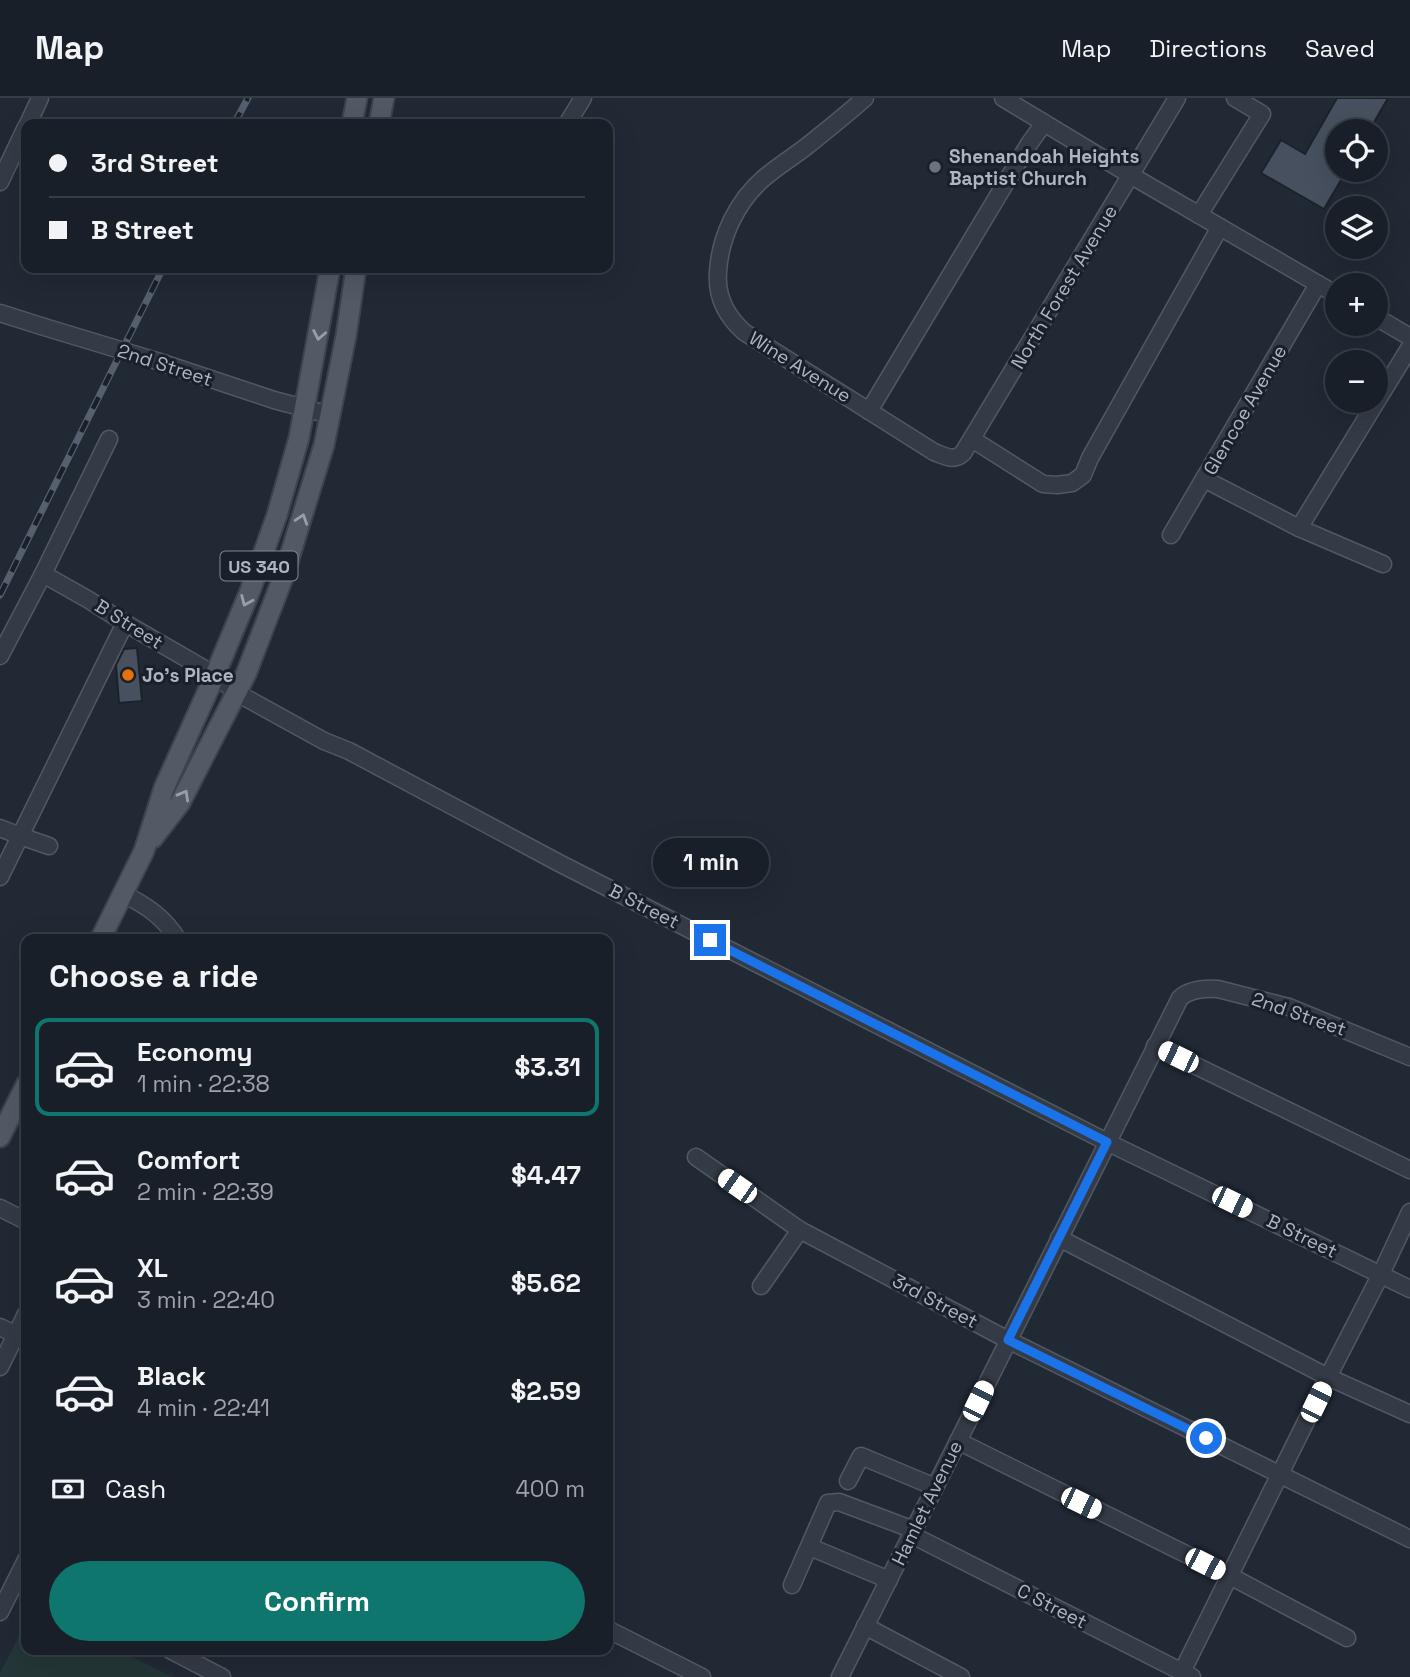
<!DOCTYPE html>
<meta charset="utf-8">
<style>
:root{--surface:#191f28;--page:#222730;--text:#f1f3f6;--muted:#9fa2a8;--line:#373d45;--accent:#0f766e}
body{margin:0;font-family:"Space Grotesk",sans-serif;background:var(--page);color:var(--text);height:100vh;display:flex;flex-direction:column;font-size:26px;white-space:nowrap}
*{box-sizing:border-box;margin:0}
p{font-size:23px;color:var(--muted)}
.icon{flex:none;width:38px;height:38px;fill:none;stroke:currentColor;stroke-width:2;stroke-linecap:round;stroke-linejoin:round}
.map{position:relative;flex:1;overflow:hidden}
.drawer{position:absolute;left:21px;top:836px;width:592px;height:721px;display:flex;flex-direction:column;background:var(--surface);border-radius:14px;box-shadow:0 7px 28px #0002,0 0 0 2px var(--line)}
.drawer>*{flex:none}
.top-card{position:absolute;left:21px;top:21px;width:592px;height:154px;border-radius:14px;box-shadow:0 7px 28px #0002,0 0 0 2px var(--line);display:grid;align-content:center;height:154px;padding:0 28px;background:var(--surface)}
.controls{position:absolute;left:1325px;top:21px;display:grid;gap:14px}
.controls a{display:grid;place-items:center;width:63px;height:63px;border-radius:50%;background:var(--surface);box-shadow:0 7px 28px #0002,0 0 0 2px var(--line);font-size:35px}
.end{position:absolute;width:32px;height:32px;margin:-16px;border:9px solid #1a73e8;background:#fff;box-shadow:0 0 0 4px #fff}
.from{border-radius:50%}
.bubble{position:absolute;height:49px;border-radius:24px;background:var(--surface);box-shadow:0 7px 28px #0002,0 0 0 2px var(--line);font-size:23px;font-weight:700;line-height:49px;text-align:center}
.car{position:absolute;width:21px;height:42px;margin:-21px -10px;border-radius:9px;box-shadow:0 0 5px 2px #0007;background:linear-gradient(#fff 24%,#345 0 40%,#fff 0 76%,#345 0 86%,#fff 0)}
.top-card b{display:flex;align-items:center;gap:24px;height:66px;font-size:26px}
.top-card b+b{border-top:2px solid var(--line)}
.top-card i{width:18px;height:18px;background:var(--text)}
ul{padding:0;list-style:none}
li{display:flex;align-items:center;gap:21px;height:98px;margin:0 14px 10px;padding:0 14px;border:4px solid transparent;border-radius:14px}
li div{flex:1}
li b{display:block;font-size:26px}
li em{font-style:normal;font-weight:700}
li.current{border-color:var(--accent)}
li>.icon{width:63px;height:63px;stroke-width:1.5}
h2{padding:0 28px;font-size:32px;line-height:84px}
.pay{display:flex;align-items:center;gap:18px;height:77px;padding:0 28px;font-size:26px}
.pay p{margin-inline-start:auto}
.action{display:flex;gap:14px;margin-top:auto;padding:14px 28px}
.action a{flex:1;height:80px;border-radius:42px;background:var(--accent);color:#fff;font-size:28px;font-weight:700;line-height:80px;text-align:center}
header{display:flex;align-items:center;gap:42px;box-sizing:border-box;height:98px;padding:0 35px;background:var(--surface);border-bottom:2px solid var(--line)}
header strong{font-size:33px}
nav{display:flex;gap:38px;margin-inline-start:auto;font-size:24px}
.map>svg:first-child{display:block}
</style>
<header>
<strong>Map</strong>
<nav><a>Map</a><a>Directions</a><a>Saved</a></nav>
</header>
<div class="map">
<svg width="1410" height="1579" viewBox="0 0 1410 1579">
<rect width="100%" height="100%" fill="#212935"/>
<polygon fill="#243637" points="26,1524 26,1552 119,1552 172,1579 0,1579 0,1575"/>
<g fill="#47505f" stroke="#1c222c" stroke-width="2">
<polygon points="1337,0 1388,0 1369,33 1337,33 1337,72 1347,72 1324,111 1261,75 1281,42 1305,56"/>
<polygon points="137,550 142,603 119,605 116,567 124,551"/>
</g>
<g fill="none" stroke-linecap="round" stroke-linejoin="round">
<g stroke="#515963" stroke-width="19">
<g id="minor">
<path d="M865,0C846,17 827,32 807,48C793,59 778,68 764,80C737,103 720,139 718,174C716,199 726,218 744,234L934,354C945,358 954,364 963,355L1177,0"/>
<polyline points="1003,0 1132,78 1337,197"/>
<polyline points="28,26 40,0"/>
<polyline points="567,26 583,0"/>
<polyline points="0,84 26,29"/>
<polyline points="1199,117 1262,16 1235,0"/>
<polyline points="0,215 41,228"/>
<polyline points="1376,219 1410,239"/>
<polyline points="160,264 274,302 330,317"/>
<polyline points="869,313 1029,46 1044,25"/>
<polyline points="972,341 1043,386 1057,387 1072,385 1083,377 1090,360 1220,129"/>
<polyline points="1204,381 1299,430 1383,466"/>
<polyline points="1299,430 1410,249"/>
<polyline points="1171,437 1318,186"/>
<polyline points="43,476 89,502 125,525 215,577 237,595 324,643 349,653 561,766 1107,1044 1410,1191"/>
<polyline points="0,558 43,476 109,341"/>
<polyline points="0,730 20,738 49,748"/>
<polyline points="0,779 125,525"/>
<path d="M123,796C146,807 165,820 178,842"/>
<polyline points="1155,948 1410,1072"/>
<polyline points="696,1059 800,1132 1008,1242 1410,1441"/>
<polyline points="0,1110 26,1123"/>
<polyline points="1059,1140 1328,1279 1410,1316"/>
<polyline points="761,1188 800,1132"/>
<polyline points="0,1229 26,1242"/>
<polyline points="0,1269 26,1216"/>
<polyline points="958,1343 1230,1478 1347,1540"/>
<polyline points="848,1383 861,1358 935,1389"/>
<polyline points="912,1437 1192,1579"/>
<polyline points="810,1449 889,1482"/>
<polyline points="792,1487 828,1405 839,1404 914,1432"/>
<polyline points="0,1514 26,1462"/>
<polyline points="865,1528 961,1579"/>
<polyline points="607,1531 702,1579"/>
<polyline points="170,1552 222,1579"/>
<polyline points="1182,1574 1328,1279 1381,1176 1410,1114"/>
<path d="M840,1579L1180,900C1190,891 1204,890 1218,891L1289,909L1410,959"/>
</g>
</g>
<g stroke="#3d444f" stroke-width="23">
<g id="major">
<polyline points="352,26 357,0"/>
<polyline points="379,26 384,0"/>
<polyline points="153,740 180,705 246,576 284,477 324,347 346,238 356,170"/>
<polyline points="100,842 144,753 164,690 215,577 250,493 277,417 299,340 330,170"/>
<polyline points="0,1039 26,987"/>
</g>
</g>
<use href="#minor" stroke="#343b46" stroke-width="16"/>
<use href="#major" stroke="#525a66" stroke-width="19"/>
<g stroke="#565f6d" stroke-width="7">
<g id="rail">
<polyline points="234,26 248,0"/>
<polyline points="0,497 163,170"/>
</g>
</g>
<use href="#rail" stroke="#1a202a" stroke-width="4.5" stroke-dasharray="13" stroke-linecap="butt"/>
<g stroke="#515963" stroke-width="19" stroke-linecap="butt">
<polyline id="minor-bridge" points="41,228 160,264"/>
</g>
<use href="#minor-bridge" stroke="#343b46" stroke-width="16"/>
</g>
<defs><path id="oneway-chevron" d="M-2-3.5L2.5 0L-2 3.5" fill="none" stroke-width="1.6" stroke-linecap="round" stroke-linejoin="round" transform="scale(1.75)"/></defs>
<g stroke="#979fab">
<use href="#oneway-chevron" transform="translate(319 237) rotate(101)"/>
<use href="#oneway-chevron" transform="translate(302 421) rotate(-72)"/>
<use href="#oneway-chevron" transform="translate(246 503) rotate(113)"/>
<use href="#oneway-chevron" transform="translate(184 697) rotate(-61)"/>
</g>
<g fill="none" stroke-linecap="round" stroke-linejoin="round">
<polyline stroke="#1a73e8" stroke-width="9" points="710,842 1107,1044 1008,1242 1206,1340"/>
</g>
<circle fill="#6b7280" stroke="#1a202a" stroke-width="2.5" cx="935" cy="69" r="7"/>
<circle fill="#e8710a" stroke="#1a202a" stroke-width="2.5" cx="128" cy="577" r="7"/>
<g text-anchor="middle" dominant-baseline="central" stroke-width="6" stroke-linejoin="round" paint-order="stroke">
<rect fill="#1a202a" stroke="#828994" stroke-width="2" x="220.5" y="453.5" width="77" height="29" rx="5"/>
<g font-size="18" font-weight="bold" fill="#aeb6c2">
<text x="259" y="468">US 340</text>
</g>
<g font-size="19" font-weight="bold" fill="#aeb6c2" stroke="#1a202a" text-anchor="start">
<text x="949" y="58">Shenandoah Heights<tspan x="949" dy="22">Baptist Church</tspan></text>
<text x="142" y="577">Jo's Place</text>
</g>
<g font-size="19" fill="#aeb6c2" stroke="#1a202a">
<text transform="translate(1064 189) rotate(-59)">North Forest Avenue</text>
<text transform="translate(165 267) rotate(18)">2nd Street</text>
<text transform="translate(800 269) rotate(32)">Wine Avenue</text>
<text transform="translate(1245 312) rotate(-60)">Glencoe Avenue</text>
<text transform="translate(129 526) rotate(32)">B Street</text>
<text transform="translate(644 808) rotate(27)">B Street</text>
<text transform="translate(1299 916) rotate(19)">2nd Street</text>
<text transform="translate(1302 1138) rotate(26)">B Street</text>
<text transform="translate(935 1203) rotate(28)">3rd Street</text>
<text transform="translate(927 1405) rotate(-64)">Hamlet Avenue</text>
<text transform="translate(1052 1508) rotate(27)">C Street</text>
</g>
</g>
</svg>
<div class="controls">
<a><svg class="icon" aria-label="locate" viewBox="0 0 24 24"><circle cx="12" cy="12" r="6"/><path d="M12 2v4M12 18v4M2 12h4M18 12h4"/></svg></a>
<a><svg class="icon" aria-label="layers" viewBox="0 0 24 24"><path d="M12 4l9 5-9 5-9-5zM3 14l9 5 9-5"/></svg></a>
<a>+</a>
<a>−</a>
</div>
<i class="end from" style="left:1206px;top:1340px"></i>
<i class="end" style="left:710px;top:842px"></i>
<div class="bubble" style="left:653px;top:740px;width:116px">1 min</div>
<i class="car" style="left:1178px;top:959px;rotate:296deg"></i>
<i class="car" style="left:737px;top:1088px;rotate:305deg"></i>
<i class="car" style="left:1232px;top:1104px;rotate:116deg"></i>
<i class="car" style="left:978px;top:1303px;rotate:26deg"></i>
<i class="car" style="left:1316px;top:1304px;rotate:26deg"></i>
<i class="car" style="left:1081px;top:1405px;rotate:116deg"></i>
<i class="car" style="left:1205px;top:1466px;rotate:117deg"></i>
<div class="top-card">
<b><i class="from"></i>3rd Street</b>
<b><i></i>B Street</b>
</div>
<section class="drawer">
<h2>Choose a ride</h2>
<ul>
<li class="current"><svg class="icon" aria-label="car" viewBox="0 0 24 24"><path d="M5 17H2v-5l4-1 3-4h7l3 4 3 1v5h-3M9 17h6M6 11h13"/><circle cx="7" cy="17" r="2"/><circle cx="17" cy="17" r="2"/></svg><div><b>Economy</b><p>1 min · 22:38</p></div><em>$3.31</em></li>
<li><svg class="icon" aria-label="car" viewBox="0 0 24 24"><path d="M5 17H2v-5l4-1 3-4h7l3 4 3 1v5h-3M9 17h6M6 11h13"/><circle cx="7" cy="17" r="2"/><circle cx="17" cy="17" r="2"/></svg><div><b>Comfort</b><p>2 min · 22:39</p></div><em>$4.47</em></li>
<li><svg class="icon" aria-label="car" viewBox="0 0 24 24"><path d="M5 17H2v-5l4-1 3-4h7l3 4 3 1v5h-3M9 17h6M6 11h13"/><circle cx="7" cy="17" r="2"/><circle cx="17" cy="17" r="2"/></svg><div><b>XL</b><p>3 min · 22:40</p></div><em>$5.62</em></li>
<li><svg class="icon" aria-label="car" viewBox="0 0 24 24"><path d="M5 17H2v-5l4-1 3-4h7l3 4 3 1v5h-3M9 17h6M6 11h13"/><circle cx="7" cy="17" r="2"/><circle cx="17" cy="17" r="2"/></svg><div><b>Black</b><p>4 min · 22:41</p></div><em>$2.59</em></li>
</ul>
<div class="pay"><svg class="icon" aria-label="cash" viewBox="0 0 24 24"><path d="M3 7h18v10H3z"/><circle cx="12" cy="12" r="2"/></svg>Cash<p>400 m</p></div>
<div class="action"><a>Confirm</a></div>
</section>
</div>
